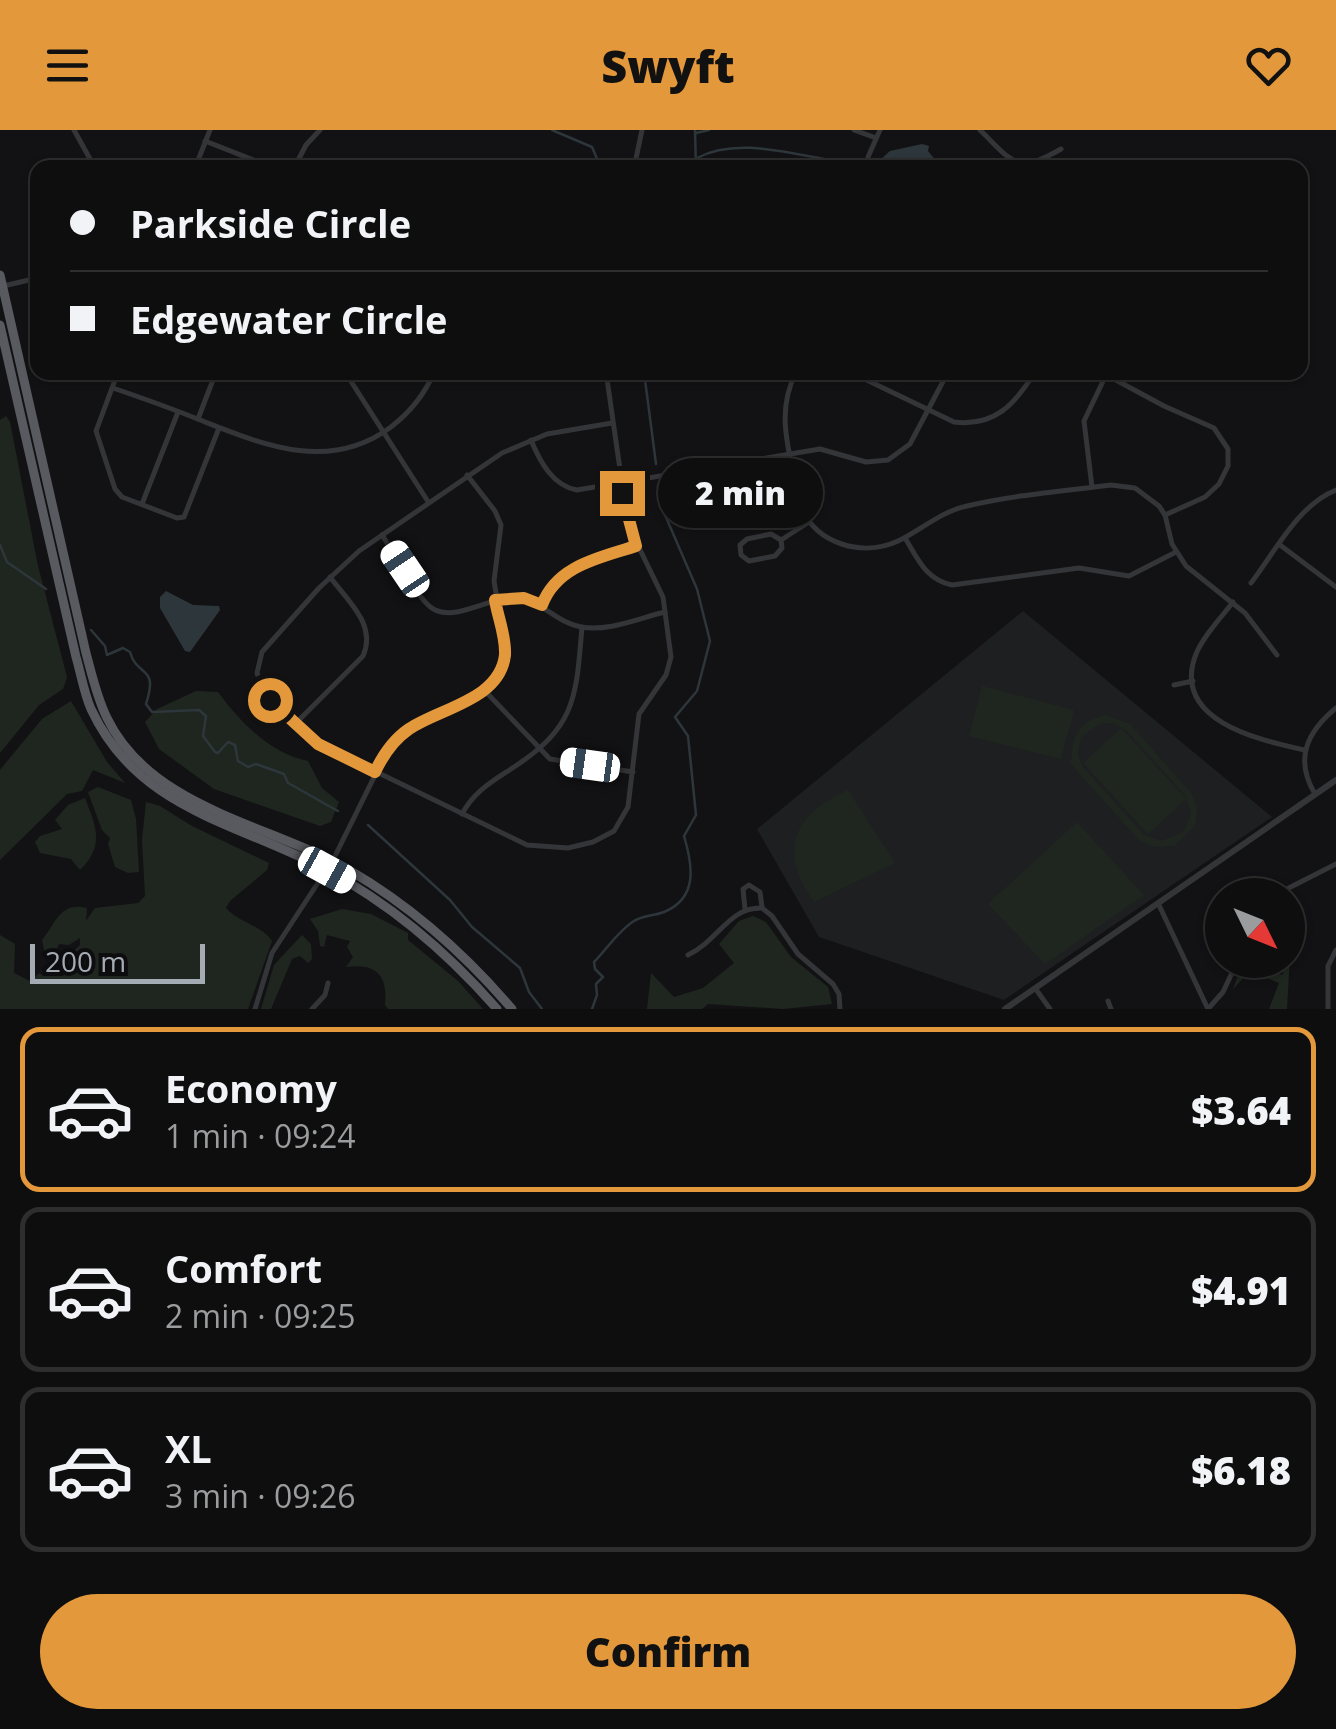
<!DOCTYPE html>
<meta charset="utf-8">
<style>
:root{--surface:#0e0e0f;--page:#1c1c1d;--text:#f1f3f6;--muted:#9b9c9e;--line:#2e2e2f;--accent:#e3993b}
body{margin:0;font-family:"Open Sans",sans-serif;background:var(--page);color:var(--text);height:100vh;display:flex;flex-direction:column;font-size:38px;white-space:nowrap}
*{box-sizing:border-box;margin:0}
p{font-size:32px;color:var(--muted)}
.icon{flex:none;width:55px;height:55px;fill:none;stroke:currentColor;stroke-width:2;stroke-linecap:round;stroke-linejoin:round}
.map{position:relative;height:879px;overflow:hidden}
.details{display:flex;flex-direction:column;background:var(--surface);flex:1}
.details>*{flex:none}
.hud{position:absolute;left:30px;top:30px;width:1278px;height:220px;border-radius:20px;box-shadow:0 2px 8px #0004,0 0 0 2px var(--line);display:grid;align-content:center;height:220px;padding:0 40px;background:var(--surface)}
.needle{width:65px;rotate:133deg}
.fabs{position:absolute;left:1205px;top:748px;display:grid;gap:20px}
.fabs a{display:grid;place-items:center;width:100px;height:100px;border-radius:50%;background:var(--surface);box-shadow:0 2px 8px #0004,0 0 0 2px var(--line);font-size:50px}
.scale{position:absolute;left:30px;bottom:25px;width:175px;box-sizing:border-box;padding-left:10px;border:5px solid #a5abb3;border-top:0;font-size:28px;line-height:35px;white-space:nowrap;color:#a5abb3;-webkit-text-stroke:8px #0d0d0f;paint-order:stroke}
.end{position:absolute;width:45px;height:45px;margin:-22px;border:12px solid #e3993b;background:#111;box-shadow:0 0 0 5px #111}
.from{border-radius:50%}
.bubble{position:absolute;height:70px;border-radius:35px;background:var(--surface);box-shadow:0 2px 8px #0004,0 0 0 2px var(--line);font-size:32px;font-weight:800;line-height:70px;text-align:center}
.car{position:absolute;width:30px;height:60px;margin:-30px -15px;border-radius:12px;box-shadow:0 0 8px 2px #0007;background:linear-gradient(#fff 24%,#345 0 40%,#fff 0 76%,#345 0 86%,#fff 0)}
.hud b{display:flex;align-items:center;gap:35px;height:95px;font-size:38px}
.hud b+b{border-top:2px solid var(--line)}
.hud i{width:25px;height:25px;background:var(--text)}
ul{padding:18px 0 0;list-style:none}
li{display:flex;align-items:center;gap:30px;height:165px;margin:0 20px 15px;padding:0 20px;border:5px solid var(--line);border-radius:20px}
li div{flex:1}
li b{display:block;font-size:38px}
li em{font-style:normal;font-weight:800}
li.on{border-color:var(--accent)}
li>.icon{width:90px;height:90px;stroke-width:1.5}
.action{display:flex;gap:20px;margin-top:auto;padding:20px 40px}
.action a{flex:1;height:115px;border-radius:60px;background:var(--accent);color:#111;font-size:40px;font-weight:800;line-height:115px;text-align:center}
header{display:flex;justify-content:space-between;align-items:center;height:130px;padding:0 40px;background:var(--accent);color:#111;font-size:45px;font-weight:800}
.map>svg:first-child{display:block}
</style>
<header><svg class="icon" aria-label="menu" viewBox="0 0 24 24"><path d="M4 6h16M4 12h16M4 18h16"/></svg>Swyft<svg class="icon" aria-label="heart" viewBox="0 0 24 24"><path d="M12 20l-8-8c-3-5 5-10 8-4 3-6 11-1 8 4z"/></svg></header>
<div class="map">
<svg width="1336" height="879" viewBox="0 0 1336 879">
<rect width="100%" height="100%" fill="#121214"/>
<polygon fill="#1e1f21" points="1023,481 1272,687 1004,870 819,807 757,699"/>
<g fill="#1f261f" fill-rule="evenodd">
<polygon points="6,286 10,292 38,436 67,547 63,559 39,575 0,623 0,290"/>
<polygon points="982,556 1074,580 1061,629 969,606"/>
<path d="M196,561L218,562C241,593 270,623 308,631L322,658L339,672L331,692L320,696L214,659L159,619L145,592L157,579Z"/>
<polygon points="71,571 107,632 125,653 93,640 82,661 67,664 0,730 0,640 42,589"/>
<path d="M1106,585L1130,594L1192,664L1197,679L1195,696L1174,716L1153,717L1139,710L1069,632L1072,629C1071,604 1082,590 1106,585ZM1101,593H1113L1126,600L1186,666L1191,684L1184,702L1161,711L1144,705L1082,636L1078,624L1081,607Z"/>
<polygon points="1121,598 1186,669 1148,704 1083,633"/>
<polygon points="98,657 131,670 136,689 139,742 128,743 115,737 108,714 110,708 102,700 88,662"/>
<path d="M848,660L895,733L814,772C778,723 792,684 848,660Z"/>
<path d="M85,668C96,697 105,715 80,740L71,729L40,723L35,712L40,706L62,699L55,690L68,675Z"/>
<path d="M146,672L160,676L192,696L269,733L267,740L230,771L226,778C239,793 262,795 272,811L248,879H0V805L15,814L14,843L30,851C45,836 65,831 80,815V808L69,815L59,814L54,826L45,823L42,810C56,793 60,771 87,778L86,791L95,778L138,773L145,766L142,710Z"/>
<polygon points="1077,692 1144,765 1045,834 988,774"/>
<path d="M342,779L371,784L408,803V810L458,851L483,879H388L385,875C388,845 376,833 346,837L353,827L347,817L350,811L327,805L324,817L320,816L318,801L310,789Z"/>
<polygon points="753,786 766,792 791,827 828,857 832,874 783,879 708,874 702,879 647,879 651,843 674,867 703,858 734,833 719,814 739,791"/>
<polygon points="302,805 311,814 312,829 308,833 300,826 292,829 271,879 261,879 274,835"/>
<polygon points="1290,826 1287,879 1269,879 1279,853 1250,841 1233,859 1244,830 1282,845"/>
</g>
<g fill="#2d363b">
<polygon points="922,14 929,16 928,21 941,37 882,37 880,30 890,21"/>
<polygon points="166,461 193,475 219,476 220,480 190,522 185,521 160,478 160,467"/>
</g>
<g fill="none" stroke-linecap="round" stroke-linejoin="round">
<g stroke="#2d363b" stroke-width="2.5">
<polyline points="552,0 592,17 601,38"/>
<polyline points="695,0 696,38"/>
<polyline points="696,3 709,0"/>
<path d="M697,28C744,3 809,31 860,34"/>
<polyline points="644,242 656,334"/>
<polyline points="0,415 7,432 46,459"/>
<path d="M91,500L105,516L107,525L123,518L130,522C137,548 159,534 146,574L152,582L199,580L206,586L203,606L215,622L218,623L228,612L235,615L238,631L248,637L256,634L284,644L288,653C305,662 321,672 338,681"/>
<polyline points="368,695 450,770 472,797 520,838 529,862 542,879"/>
<path d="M592,879L597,865L596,854L603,847L595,839L594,832C607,819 618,801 634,791C643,785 654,786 664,782C698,768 693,736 684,706L696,685L688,606L675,587L697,561L710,511L697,459L662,378L660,360"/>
</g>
<g stroke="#343538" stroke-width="5">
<polyline points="74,0 95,38"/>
<polyline points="854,0 876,8"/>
<path d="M980,0C1014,33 1016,45 1061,19"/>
<polyline points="205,11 274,38"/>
<polyline points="195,38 210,0"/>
<polyline points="294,38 306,15 320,0"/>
<polyline points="634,38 642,0"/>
<polyline points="868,38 868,27 880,0"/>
<polyline points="3,156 38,148"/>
<polyline points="118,242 96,301 115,359 122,367 177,388 184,387 219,298"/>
<polyline points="345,242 427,370"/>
<polyline points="450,242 486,242"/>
<polyline points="606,242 628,395 663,467 671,527 666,545 639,584 628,677 614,701 593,712 568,718 527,715 319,614 265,564 257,543 262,522 319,458 359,421 502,323 547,304 612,293"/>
<path d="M796,242C778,278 786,309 794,347C796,357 797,368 801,377C817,415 863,427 898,411C921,400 942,381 967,376C1013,365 1064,361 1111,355L1135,358L1159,376L1165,385L1172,414L1186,436L1245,483L1277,525"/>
<path d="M850,242L954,292C995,297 1015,274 1035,242"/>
<polyline points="1101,242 1164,276 1214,298 1228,319 1228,336 1219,354 1205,367 1165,385"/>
<path d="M113,258C142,268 171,278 200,290C264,315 329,343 391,297C409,283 425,264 434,242"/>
<polyline points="198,289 216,242"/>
<path d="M531,310C540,332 553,356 577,360L820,319L866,332L888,330L910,314L948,242"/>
<polyline points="1092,357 1084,291 1106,245"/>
<polyline points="142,374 178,282"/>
<path d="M382,405C394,422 418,472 435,480C457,490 487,469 511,468C540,467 554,492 581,497C608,502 639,488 665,482"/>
<path d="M905,408C918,429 926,450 952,455L1079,438L1129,446L1176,422"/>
<polyline points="781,410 771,404 747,409 740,415 741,425 749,431 775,426 782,418 781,410 809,392"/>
<polyline points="1280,415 1336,457"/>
<path d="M1251,453C1275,422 1298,375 1336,360"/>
<path d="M1233,472C1221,488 1204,505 1196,524C1170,591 1260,610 1304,620"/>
<path d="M542,475C557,434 600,429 637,415"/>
<polyline points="1174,555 1193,551"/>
<polyline points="484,560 550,629 633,642"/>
<path d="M296,593L363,526C377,495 348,471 330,447"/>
<path d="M1315,664C1294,629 1307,602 1336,578"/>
<path d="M462,684C474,661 493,651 514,637C577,596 576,566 582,497"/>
<polyline points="333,730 390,615 420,592 484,560 497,548 502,535 504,511 494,451 501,395 495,381 467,345"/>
<polyline points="1275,765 1336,734"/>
<polyline points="1158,773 1208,879"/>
<polyline points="745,779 743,759 749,755 760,762 762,777"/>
<path d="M688,825C719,810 729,777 762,778L772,786L798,824L833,854L839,864L840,879"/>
<polyline points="1035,858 1050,879"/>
<polyline points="1108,871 1111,879"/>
<polyline points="255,879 272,823 327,739"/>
<polyline points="312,879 325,865 328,853"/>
<polyline points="1208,879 1223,862 1238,830"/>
<polyline points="1328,879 1328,836 1336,820"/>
</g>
<polyline stroke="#343538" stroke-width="6" points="1005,879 1336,650"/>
<g stroke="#585a60" stroke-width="9">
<path d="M0,145L86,523C92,545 97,568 107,588C151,679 270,694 349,740C411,776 465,824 512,879"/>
<path d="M0,195L76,527C81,544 84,563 91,579C138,680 236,692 325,739C391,774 448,823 497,879"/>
</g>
</g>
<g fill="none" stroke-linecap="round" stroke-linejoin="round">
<path stroke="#e3993b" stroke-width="12" d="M270,570L318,614L375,642C383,625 393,610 409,599C440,578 500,570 505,525C506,506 498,488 495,470L524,468L542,475C557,435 600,428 636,416L622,363"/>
</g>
</svg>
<div class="fabs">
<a><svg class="needle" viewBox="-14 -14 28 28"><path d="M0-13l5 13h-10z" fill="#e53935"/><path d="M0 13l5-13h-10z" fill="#9b9c9e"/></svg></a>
</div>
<div class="scale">200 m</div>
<i class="end from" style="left:270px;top:570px"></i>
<i class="end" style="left:622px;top:363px"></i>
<div class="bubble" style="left:658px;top:328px;width:165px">2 min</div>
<i class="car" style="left:405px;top:439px;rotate:326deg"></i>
<i class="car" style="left:590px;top:635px;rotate:278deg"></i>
<i class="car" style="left:327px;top:740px;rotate:119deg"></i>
<div class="hud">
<b><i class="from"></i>Parkside Circle</b>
<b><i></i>Edgewater Circle</b>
</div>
</div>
<section class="details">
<ul>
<li class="on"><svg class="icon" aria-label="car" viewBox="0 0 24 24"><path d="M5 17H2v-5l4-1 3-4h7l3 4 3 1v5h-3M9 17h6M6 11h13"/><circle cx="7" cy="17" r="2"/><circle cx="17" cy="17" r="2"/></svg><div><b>Economy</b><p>1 min · 09:24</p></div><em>$3.64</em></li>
<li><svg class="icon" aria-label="car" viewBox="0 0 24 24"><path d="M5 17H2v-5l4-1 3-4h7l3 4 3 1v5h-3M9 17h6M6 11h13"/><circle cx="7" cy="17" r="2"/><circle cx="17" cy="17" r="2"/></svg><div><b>Comfort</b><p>2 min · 09:25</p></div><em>$4.91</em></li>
<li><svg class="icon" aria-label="car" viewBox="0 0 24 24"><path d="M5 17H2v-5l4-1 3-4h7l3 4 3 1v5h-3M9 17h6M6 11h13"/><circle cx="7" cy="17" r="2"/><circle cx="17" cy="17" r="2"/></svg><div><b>XL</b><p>3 min · 09:26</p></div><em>$6.18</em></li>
</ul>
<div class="action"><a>Confirm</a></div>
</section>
